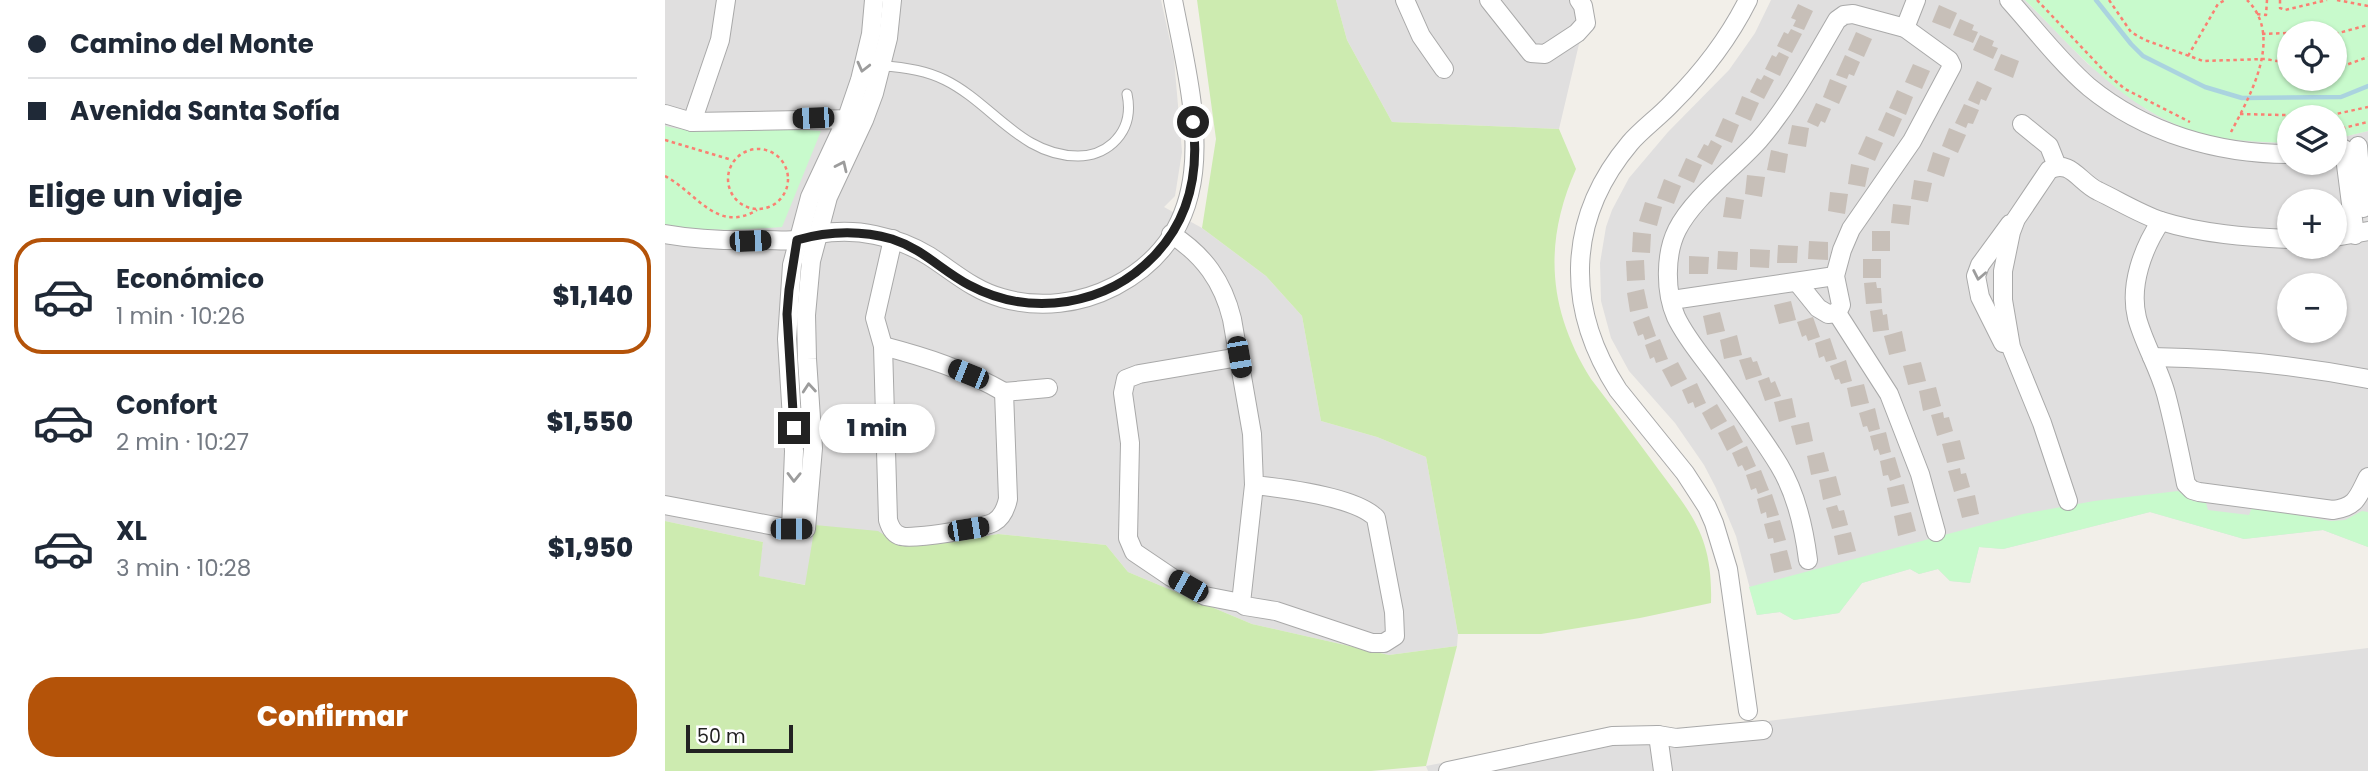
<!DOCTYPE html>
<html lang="es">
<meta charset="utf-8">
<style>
:root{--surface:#fff;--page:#f2f2f3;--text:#1f2937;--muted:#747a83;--line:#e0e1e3;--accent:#b45309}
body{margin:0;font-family:Poppins,sans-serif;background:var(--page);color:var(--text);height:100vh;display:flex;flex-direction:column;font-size:26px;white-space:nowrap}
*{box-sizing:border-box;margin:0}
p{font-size:23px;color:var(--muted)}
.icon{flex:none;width:38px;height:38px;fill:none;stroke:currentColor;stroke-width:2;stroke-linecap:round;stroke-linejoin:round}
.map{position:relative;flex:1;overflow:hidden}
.drawer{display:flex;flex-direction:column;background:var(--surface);width:665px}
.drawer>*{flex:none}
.guide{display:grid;align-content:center;height:154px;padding:0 28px;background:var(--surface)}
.buttons{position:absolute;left:1612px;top:21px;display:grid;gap:14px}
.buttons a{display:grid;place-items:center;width:70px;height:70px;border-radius:50%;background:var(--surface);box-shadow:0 2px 5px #0004;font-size:35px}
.scale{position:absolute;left:21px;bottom:18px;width:107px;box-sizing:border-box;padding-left:7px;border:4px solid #222;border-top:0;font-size:19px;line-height:24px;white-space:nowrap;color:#222;-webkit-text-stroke:5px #fff;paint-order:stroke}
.end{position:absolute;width:32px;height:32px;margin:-16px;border:9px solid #222;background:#fff;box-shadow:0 0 0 4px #fff}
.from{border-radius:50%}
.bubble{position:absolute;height:49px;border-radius:24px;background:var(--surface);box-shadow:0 2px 5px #0004;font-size:23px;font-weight:800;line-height:49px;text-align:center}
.car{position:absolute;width:21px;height:42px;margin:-21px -10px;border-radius:9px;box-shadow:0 0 5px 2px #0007;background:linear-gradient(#222 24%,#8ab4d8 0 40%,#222 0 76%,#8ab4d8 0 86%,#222 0)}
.guide b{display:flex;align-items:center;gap:24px;height:66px;font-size:26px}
.guide b+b{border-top:2px solid var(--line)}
.guide i{width:18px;height:18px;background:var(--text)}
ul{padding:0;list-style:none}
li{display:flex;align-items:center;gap:21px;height:116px;margin:0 14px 10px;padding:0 14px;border:4px solid transparent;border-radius:28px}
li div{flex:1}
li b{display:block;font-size:26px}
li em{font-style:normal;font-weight:800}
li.current{border-color:var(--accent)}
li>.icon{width:63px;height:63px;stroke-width:1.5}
h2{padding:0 28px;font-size:32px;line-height:84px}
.cta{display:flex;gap:14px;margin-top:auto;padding:14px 28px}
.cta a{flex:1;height:80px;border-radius:28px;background:var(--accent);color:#fff;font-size:28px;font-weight:800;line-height:80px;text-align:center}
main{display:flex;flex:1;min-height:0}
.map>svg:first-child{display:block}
</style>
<main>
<section class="drawer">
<div class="guide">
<b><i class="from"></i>Camino del Monte</b>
<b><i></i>Avenida Santa Sofía</b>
</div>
<h2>Elige un viaje</h2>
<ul>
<li class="current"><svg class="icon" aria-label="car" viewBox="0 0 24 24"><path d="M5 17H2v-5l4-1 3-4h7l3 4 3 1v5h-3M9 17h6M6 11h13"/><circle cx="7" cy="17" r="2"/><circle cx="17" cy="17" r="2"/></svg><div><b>Económico</b><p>1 min · 10:26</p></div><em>$1,140</em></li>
<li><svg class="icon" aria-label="car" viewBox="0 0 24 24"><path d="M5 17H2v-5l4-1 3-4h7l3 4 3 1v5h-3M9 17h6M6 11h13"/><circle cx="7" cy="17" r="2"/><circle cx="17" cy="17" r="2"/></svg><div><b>Confort</b><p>2 min · 10:27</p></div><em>$1,550</em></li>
<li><svg class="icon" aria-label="car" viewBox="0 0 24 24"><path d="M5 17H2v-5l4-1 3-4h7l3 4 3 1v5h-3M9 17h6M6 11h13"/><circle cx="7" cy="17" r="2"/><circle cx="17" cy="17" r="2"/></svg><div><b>XL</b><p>3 min · 10:28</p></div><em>$1,950</em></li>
</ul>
<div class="cta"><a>Confirmar</a></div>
</section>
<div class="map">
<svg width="1703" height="771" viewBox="0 0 1703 771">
<rect width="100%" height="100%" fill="#f2efe9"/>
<g fill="#e0dfdf" fill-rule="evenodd">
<polygon points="0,0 496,0 509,59 517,152 510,196 499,207 537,228 601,276 637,316 656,421 712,437 761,457 793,634 792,646 724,655 587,624 463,572 441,545 333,534 281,543 230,542 151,525 141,585 93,576 98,542 0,521"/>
<polygon points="671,0 924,0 927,6 930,28 914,44 894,129 727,122 682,40"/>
<path d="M1106,0H1360L1423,64L1481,109L1514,126L1560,138L1624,143V163H1670V139L1703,131V547L1658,530L1579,539L1485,512L1338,549L1314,547L1305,583L1285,581L1273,569L1254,574L1245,569L1197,583L1174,613L1129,620L1115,612L1092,615L1071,536L1051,488L1039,465L1010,423L964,371L946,338L936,301L935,263L941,227L947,210L964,178L1003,132L1064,70L1090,33ZM1624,201H1670V247H1624ZM1624,285H1670V331H1624Z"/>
<polygon points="1703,648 1703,771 763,771 761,766 919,735 986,727 1028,730"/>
</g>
<g fill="#cdebb0">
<path d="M532,0H671L682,40L727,122L894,129L911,169C878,243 883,310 926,379C947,406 967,434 988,462C1026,514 1048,534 1046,603L975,618L876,634H793L761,457L712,437L656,421L637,316L601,276L537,228L551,139Z"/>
<polygon points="0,521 98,542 94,576 140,585 150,525 213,531 230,542 281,543 333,534 441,545 463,572 587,624 724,655 792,646 761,766 706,771 0,771"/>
</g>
<g fill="#c8facc" fill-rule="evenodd">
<path d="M1360,0H1703V131L1670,139V117H1624V143C1592,142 1558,141 1528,131C1458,108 1410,50 1360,0ZM1624,33H1670V79H1624Z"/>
<path d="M0,126C25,133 52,129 78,128C104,128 130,129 156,131L117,227C79,230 38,232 0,224Z"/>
<polygon points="1513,491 1528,501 1541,503 1543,510 1584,515 1587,507 1666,521 1680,520 1697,511 1703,512 1703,547 1658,530 1579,539 1485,512 1338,549 1314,547 1305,583 1285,581 1273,569 1254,574 1245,569 1197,583 1174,613 1129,620 1115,612 1092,615 1084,587 1358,514 1429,501"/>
</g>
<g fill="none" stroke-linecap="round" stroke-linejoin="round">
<polyline stroke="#aad3df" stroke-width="4.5" points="1431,0 1466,44 1478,56 1540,87 1577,98 1676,97 1703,86"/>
</g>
<g fill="#c7bfb8">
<polygon points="1133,4 1148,11 1139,30 1128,26 1131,20 1126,18"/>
<polygon points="1274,5 1292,13 1285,29 1267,22"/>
<polygon points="1295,19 1309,25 1307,30 1313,32 1308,43 1288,35"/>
<polygon points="1126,29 1137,34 1127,53 1112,46 1119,32 1123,34"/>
<polygon points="1191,32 1207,39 1199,57 1183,50"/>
<polygon points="1315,35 1329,41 1327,46 1333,48 1328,59 1308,50"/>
<polygon points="1114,52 1124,57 1115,76 1100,69 1107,55 1111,57"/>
<polygon points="1336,54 1354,61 1348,78 1329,70"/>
<polygon points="1180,55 1195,62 1189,76 1184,74 1182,79 1171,75"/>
<polygon points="1248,64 1265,71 1257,89 1240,82"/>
<polygon points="1099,75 1109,80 1099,99 1085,92 1092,78 1096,80"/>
<polygon points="1165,79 1182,86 1174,104 1158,97"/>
<polygon points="1312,81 1327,88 1321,101 1316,99 1314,105 1303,100"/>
<polygon points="1232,90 1248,97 1241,115 1224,108"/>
<polygon points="1077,96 1094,103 1086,121 1070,114"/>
<polygon points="1151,103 1166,109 1160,123 1156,121 1153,127 1142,122"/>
<polygon points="1299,104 1314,110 1308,124 1303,123 1301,128 1290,123"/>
<polygon points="1221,112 1237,119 1229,137 1213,130"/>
<polygon points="1058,118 1074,125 1067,143 1050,136"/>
<polygon points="1127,125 1144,128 1141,147 1123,144"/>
<polygon points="1284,128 1301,135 1293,153 1277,146"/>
<polygon points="1201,136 1218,143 1210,161 1193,154"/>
<polygon points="1046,140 1057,146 1047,165 1032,157 1039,144 1043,146"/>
<polygon points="1106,150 1123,154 1120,173 1102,170"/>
<polygon points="1268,152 1285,158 1279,177 1262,171"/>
<polygon points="1021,158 1037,165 1029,183 1013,176"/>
<polygon points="1186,164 1204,168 1200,187 1183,184"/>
<polygon points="1082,175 1100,177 1097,197 1080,194"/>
<polygon points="999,179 1016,186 1009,204 992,198"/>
<polygon points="1249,180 1267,183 1263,202 1246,199"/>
<polygon points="1165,192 1183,194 1180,214 1163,211"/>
<polygon points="1061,197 1079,200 1076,219 1058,217"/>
<polygon points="980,202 997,207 992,226 974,221"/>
<polygon points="1228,204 1246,206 1244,225 1226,223"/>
<rect x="1207" y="231" width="18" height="20"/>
<polygon points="968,232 986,234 985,253 967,252"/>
<polygon points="1144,241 1163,242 1163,260 1143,259"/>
<polygon points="1113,245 1133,246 1132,263 1112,263"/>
<polygon points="1085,249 1105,250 1104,268 1085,267"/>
<polygon points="1053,251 1073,252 1072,270 1052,269"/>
<polygon points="1024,256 1044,257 1043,274 1024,274"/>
<rect x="1198" y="259" width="18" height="19"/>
<polygon points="979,260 980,280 962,281 961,261"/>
<polygon points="1211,282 1212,288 1216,288 1217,303 1201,304 1199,283"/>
<polygon points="979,289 983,308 965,312 962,293"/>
<polygon points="1126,301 1131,320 1114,324 1109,305"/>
<polygon points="1217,309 1218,315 1222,314 1224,330 1208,332 1205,311"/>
<polygon points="1055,312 1060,331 1042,335 1038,316"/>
<polygon points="984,316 991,336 980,340 978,334 973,336 968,322"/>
<polygon points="1148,317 1155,337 1143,341 1141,335 1137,337 1132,322"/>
<polygon points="1237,331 1241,351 1224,355 1219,336"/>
<polygon points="1072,335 1077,355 1059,359 1055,340"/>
<polygon points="1165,338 1172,359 1161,362 1159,356 1154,358 1150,343"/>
<polygon points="995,339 1003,359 991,363 989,357 985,359 980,345"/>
<polygon points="1086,357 1088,362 1092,361 1097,375 1081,380 1074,360"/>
<polygon points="1181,360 1187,381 1176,384 1174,379 1170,380 1165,366"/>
<polygon points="1013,362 1022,379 1006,387 997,370"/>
<polygon points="1256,362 1261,381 1243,385 1238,366"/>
<polygon points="1104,377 1106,383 1110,381 1116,396 1100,401 1093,381"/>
<polygon points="1032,383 1041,403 1030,408 1028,402 1023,404 1017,390"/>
<polygon points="1199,384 1204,403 1186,407 1182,388"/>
<polygon points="1271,387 1276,406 1258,411 1254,391"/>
<polygon points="1127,398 1131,417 1114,422 1109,402"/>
<polygon points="1052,404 1062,421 1046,430 1037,413"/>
<polygon points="1210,408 1215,429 1204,432 1202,426 1198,427 1194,413"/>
<polygon points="1278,412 1279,418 1284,417 1288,431 1272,436 1266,415"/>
<polygon points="1144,422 1148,441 1131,445 1126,426"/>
<polygon points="1069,425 1078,442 1062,451 1053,433"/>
<polygon points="1221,432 1226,452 1215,455 1213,449 1209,451 1205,436"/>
<polygon points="1295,440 1300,459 1282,463 1277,444"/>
<polygon points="1082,446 1091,466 1080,471 1077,465 1073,467 1067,453"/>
<polygon points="1159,452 1164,471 1146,475 1142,456"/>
<polygon points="1230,457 1236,477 1225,481 1223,475 1218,476 1215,461"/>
<polygon points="1295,468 1296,474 1301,473 1305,487 1289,492 1283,471"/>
<polygon points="1096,470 1104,490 1093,494 1091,488 1086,490 1081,475"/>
<polygon points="1171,476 1176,495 1158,500 1154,480"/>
<polygon points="1239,484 1244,503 1226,507 1222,488"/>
<polygon points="1107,494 1114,515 1102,518 1101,512 1096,514 1092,499"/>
<polygon points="1310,495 1314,514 1297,518 1292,499"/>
<polygon points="1172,505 1174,511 1179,510 1183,525 1167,529 1161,508"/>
<polygon points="1246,512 1251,531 1233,536 1229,516"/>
<polygon points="1115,520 1121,540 1109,543 1108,538 1103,539 1099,524"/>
<polygon points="1186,532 1191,551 1173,555 1169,536"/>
<polygon points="1122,550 1127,569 1109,573 1105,554"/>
</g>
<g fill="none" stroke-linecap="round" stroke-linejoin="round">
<g stroke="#a9a9a9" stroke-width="11">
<path id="service" d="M217,66C239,67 260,70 280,80C327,103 356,156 413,156C426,156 438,152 448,143C462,130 466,113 462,94"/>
</g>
<g stroke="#a9a9a9" stroke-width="20">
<g id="minor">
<polyline points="740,0 756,36 779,69"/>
<polyline points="824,0 866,53 880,54 912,33 921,23 918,6 914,0"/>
<path d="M1344,0C1370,29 1395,62 1424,87C1480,133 1553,154 1624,154"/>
<polyline points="1240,28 1251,0"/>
<polyline points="0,114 27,122 191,119"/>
<polyline points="27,122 55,40 61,0"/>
<polyline points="1357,124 1384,146 1392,166"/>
<polyline points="1693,146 1698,208"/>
<polyline points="1679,149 1690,235"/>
<path d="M1496,221C1478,248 1464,285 1472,318C1479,344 1494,368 1501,394C1509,424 1515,454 1521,484L1527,490L1534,492L1668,510C1692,507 1693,496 1703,477"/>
<path d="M0,234C34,240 66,241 100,240C110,240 122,241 132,240C139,239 145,236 152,234C171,231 192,231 210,235C229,239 248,246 264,256C289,272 308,290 337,298C375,309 415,304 450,286C565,226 527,100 508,0"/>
<path d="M506,234C539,255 558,282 567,319L587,434L589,485L576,603L580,606L611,611L707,643H719L730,636L729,612L711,518C691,497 618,488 589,485"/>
<polyline points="1670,237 1703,231"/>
<path d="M228,239L210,318L218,346L223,520C225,527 228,534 236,536C246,540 320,528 329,522C338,517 341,508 343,499L339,392L383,388"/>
<polyline points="1132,282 1153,308 1163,314 1172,313"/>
<polyline points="1007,300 1170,276"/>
<polyline points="1172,313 1224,394 1255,474 1271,532"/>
<polyline points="1338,343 1315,297 1311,276 1315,265 1345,224"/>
<path d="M218,346C260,357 301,370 339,392"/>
<polyline points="574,357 474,374 461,379 458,393 465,443 463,538 469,552 506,577 540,596 576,603"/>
<path d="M1487,357C1561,358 1631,365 1703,379"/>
<path d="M1403,501L1377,423L1346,347L1338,300V271L1346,232L1351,219L1384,170C1405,158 1415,183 1433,191C1454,201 1475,214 1496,221C1537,234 1582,237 1624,239"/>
<polyline points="0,505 126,529 141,529 148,448 142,359 141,315 146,261 163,197 199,120 209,93 223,38 227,0"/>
<polyline points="126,529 129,451 122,339 127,265 145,197 182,118 195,80 206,34 209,0"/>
<path d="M1143,560C1139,528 1131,493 1114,465C1094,432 1069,400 1047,370C1034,353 1020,336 1011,317C1000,292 1000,254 1012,230C1028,198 1070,167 1094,140C1125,104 1148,61 1172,20L1179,15L1188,14L1240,28L1284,60L1287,66L1247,141L1186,229L1177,250L1170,276L1176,305L1172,313"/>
<path d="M1083,711L1063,569L1049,523L1042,507L1020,473L953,390C900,308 901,219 965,143C977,129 994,117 1007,103C1037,73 1064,38 1083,0"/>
<polyline points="993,735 998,771"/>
<polyline points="783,771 947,736 993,735 1011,738 1098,730"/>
</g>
</g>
<g stroke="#fa8072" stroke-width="2.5" stroke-dasharray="3.5 3.5" stroke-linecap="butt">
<polyline points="1372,0 1441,73 1460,89 1525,122"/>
<polyline points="1444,0 1466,32 1480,40 1538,61 1600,59 1624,63"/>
<polyline points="1615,0 1615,8 1620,10 1662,0"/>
<polyline points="1672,0 1703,6"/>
<polyline points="1592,14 1601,15 1602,0"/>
<polyline points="1652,33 1659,33"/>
<polyline points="1597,34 1624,33"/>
<polyline points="1670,34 1703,25"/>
<polyline points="1523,56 1553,4 1560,0"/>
<polyline points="1670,69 1703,57"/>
<polyline points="1575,114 1662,116 1703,107"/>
<polyline points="1670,130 1703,122"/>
<path d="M1566,132C1585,96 1619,36 1582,0"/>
<polyline points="0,140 67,160"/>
<circle cx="93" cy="179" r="30"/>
<path d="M0,176C32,193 52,234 92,210"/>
</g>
<use href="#service" stroke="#fff" stroke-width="9"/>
<use href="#minor" stroke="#fff" stroke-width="18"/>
</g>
<defs><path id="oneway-chevron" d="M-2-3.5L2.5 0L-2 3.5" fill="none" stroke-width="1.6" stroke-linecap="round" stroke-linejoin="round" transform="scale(1.75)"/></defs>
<g stroke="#9c9c9c">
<use href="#oneway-chevron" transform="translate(198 67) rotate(104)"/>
<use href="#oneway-chevron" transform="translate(177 166) rotate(-65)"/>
<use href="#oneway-chevron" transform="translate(1314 275) rotate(101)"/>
<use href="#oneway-chevron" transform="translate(144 388) rotate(-95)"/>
<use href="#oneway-chevron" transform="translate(129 477) rotate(91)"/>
</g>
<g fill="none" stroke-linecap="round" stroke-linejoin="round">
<path stroke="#222" stroke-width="9" d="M129,428L122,314L124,290L132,240C164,231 195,230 227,239C258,249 276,270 304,285C366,318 442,306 490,255C525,218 534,171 528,122"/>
</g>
</svg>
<div class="buttons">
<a><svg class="icon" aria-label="locate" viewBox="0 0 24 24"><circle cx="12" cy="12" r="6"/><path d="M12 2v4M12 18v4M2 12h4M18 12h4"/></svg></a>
<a><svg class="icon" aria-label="layers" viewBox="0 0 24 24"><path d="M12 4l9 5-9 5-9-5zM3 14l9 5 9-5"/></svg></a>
<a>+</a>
<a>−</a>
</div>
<div class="scale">50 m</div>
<i class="end from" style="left:528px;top:122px"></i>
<i class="end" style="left:129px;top:428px"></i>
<div class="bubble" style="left:154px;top:404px;width:116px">1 min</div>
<i class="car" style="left:148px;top:118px;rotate:268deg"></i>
<i class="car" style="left:85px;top:241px;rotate:88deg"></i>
<i class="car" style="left:574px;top:357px;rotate:170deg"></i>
<i class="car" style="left:303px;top:374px;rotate:292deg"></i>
<i class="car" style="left:126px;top:529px;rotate:90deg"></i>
<i class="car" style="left:303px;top:529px;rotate:81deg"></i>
<i class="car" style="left:523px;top:586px;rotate:299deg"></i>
</div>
</main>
